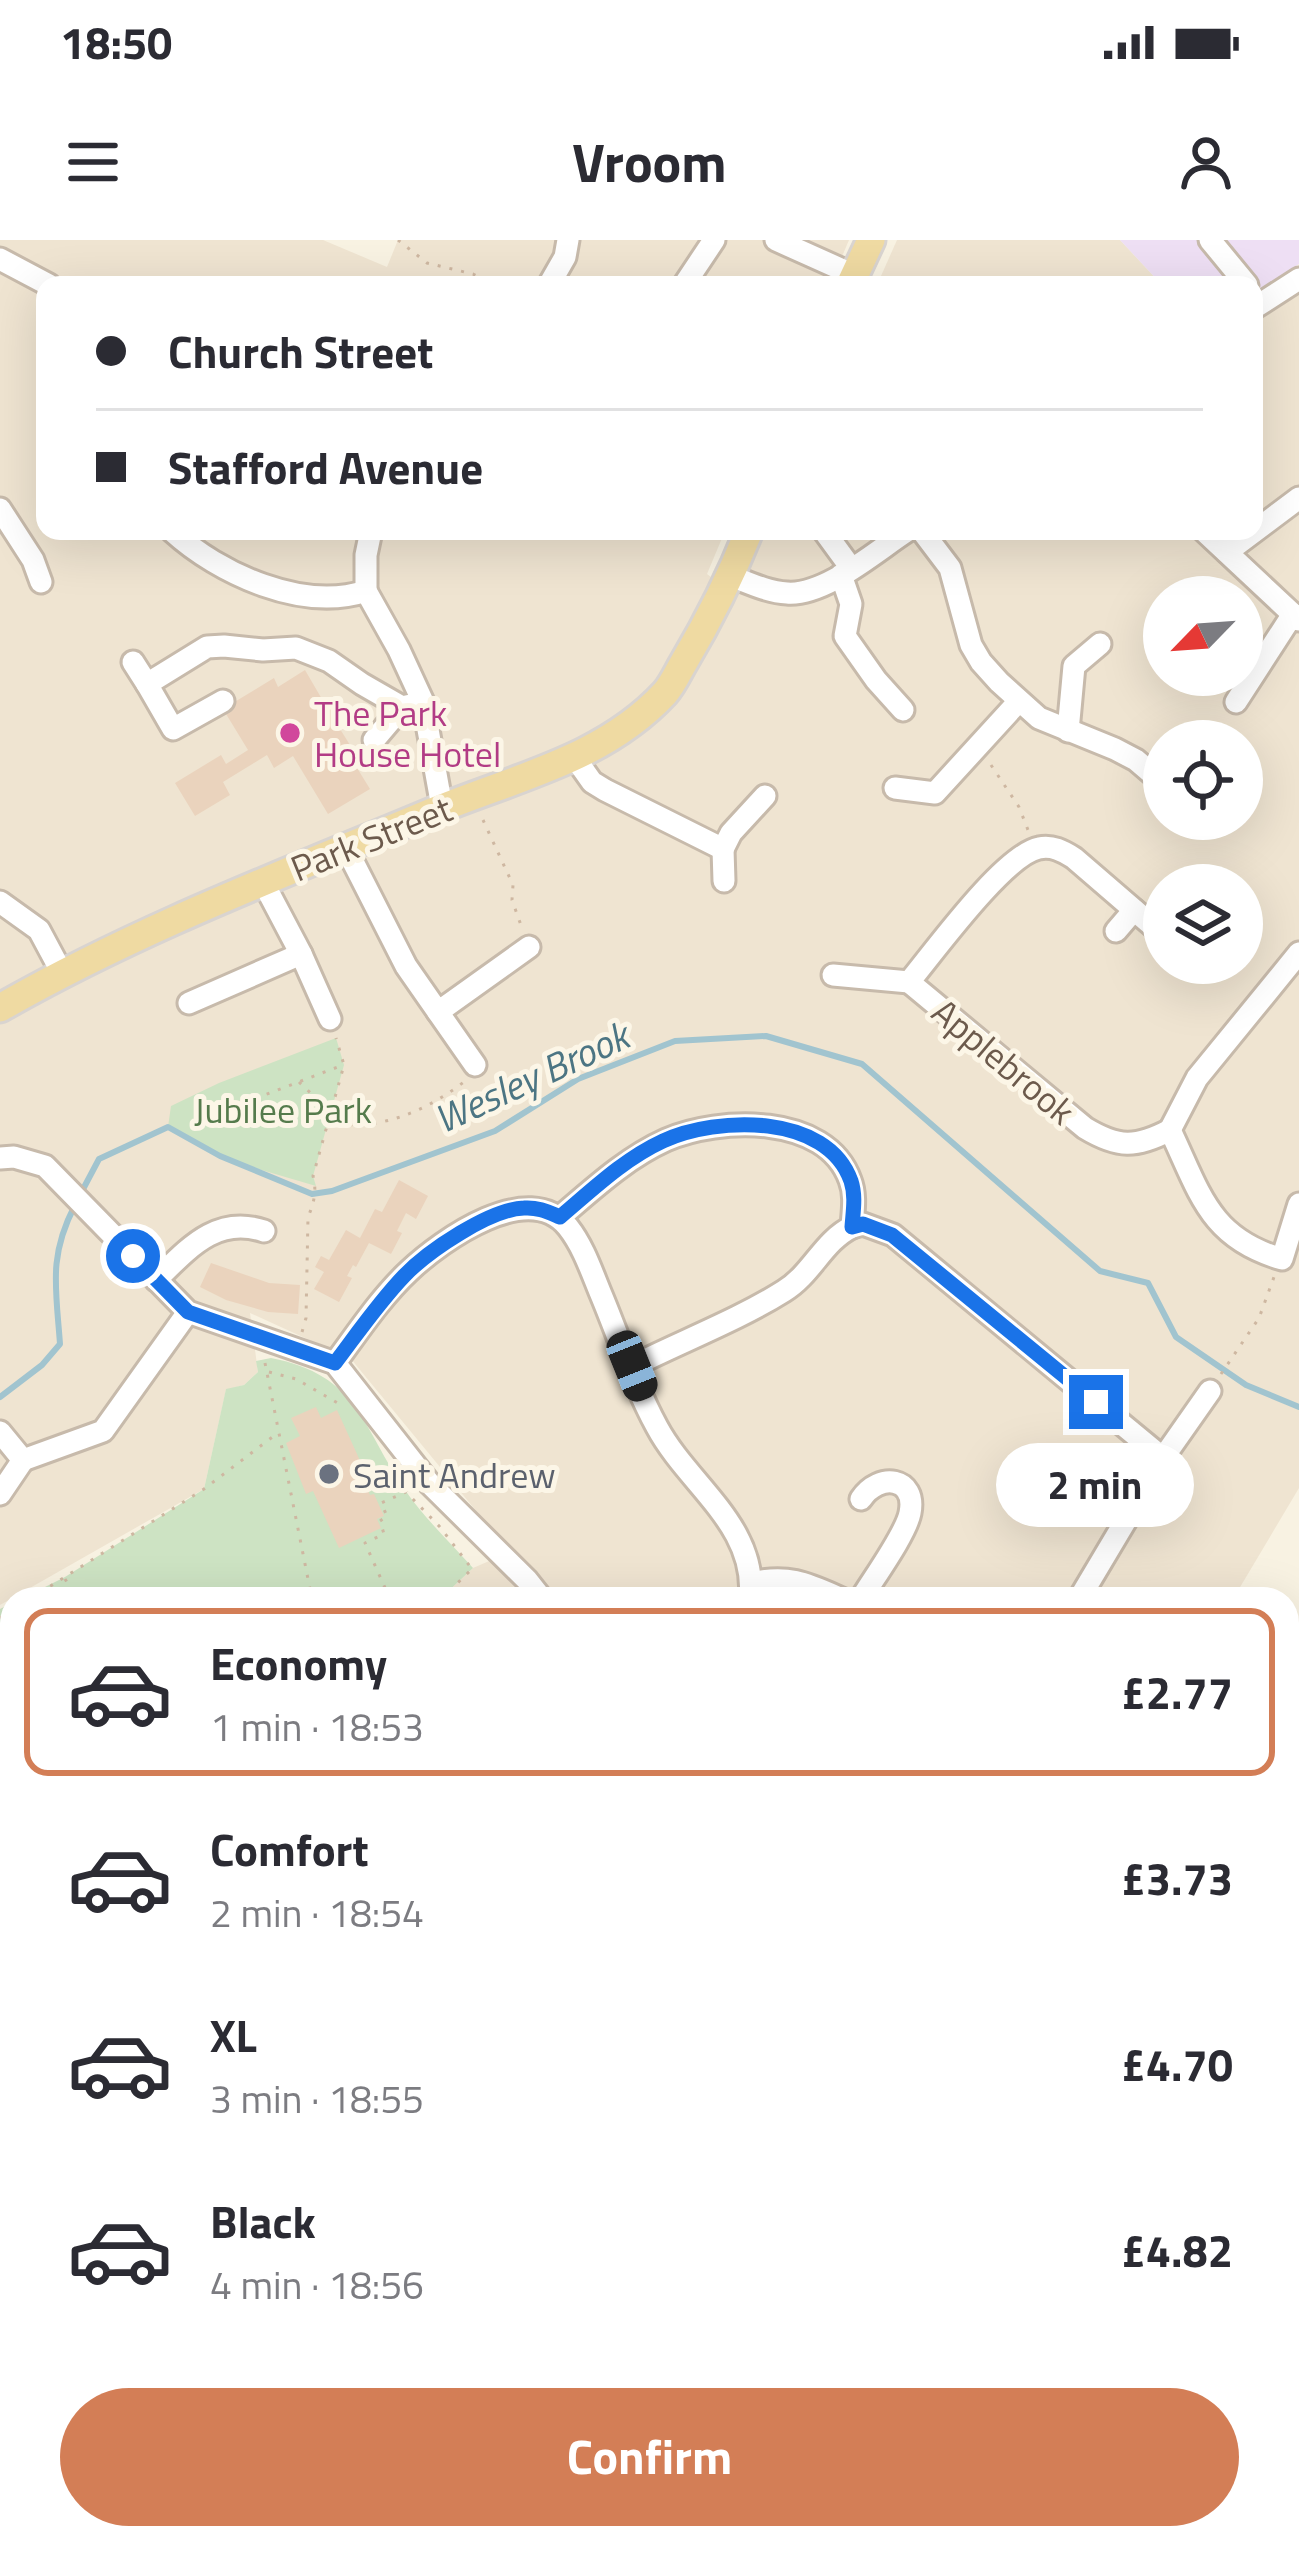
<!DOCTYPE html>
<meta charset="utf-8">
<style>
:root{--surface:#fff;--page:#f7f7f7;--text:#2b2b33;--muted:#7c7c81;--line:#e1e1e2;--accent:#d37e56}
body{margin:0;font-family:"Titillium Web",sans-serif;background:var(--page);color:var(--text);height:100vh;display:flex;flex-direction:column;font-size:45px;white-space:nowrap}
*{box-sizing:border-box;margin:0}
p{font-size:39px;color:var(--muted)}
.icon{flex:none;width:66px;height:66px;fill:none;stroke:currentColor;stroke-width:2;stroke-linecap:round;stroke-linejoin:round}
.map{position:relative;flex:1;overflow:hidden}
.details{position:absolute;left:0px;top:1347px;width:1299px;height:963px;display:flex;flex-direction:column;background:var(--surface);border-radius:36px 36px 0 0;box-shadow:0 12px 48px #0002}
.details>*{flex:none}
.top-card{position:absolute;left:36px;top:36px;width:1227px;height:264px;border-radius:24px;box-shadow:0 12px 48px #0002;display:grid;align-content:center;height:264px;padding:0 60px;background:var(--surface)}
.needle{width:78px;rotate:245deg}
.fabs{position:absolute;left:1143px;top:336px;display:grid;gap:24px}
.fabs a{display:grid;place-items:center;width:120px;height:120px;border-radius:50%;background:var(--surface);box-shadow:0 12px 48px #0002;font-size:60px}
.end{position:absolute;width:54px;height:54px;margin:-27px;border:15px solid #1a73e8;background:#fff;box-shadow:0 0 0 6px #fff}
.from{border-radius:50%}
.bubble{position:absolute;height:84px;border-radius:42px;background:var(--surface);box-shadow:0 12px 48px #0002;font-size:39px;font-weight:700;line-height:84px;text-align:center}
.car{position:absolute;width:36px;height:72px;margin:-36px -18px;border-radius:15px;box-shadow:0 0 9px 3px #0007;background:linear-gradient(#222 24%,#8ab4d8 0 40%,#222 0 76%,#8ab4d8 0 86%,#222 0)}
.top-card b{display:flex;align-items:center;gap:42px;height:114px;font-size:45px}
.top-card b+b{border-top:3px solid var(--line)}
.top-card i{width:30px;height:30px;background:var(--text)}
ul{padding:21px 0 0;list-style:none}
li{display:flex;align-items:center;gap:36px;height:168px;margin:0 24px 18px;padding:0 36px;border:6px solid transparent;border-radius:24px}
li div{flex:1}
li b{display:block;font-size:45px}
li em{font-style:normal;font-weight:700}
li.on{border-color:var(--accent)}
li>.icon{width:108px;height:108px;stroke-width:1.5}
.primary-button{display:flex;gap:24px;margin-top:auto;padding:24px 60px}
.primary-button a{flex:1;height:138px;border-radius:72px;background:var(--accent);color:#fff;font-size:48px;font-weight:700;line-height:138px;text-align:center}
.status{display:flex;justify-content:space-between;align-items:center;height:84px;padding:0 60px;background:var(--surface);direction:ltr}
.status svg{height:33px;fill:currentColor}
header{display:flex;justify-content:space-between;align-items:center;height:156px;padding:0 60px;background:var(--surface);font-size:54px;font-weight:700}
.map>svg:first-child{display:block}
</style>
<div class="status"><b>18:50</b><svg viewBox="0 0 49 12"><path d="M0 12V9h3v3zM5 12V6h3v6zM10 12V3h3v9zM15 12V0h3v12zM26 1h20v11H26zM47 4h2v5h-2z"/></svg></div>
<header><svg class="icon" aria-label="menu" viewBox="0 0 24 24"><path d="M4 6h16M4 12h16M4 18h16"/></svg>Vroom<svg class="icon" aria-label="person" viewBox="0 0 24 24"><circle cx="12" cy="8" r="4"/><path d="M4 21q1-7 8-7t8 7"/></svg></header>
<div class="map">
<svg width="1299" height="2309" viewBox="0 0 1299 2309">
<rect width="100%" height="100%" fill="#f8f2e2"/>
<g fill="#efe4d1" fill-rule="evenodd">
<path d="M0,0H323L387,27L398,0H849L830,45H45V291H725L707,334L737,357L767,291H1254V84L1299,54V1248L1233,1359H440L473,1328L510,1312L351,1119L250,1073L258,1132L244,1145L226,1150L204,1249L0,1365ZM1164,357H1242V435H1164ZM1164,501H1242V579H1164ZM1164,645H1242V723H1164Z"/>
<polygon points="897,0 1120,0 1162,45 877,45"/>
<polygon points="0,1665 12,1690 12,1817 0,1825"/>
<polygon points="1287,1797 1299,1799 1299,1958 1288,1964"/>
<polygon points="12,1855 12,2225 0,2230 0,1861"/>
<polygon points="458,2298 582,2298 571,2309 463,2309"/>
</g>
<polygon fill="#eedff4" points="1120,0 1299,0 1299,24 1254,53 1254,45 1162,45"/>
<g fill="#cde3c3">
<polygon points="336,798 344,825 313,936 316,946 241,924 168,887 171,866 219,843"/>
<path d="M271,1118C359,1135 362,1187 405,1250C424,1278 451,1303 473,1328L440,1359H21L65,1337L204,1249L226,1149L244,1145L258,1132L256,1121Z"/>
<polygon points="12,1363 12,1512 0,1488 0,1369"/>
<polygon points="12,2225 12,2298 292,2298 297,2309 0,2309 0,2230"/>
</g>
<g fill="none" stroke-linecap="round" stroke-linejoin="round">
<g stroke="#a1c4cf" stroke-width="6">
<polyline points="81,953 99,919 168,887 220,916 312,954 332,951 495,891 578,839 675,801 766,796 862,824 1100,1031 1148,1043 1176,1097 1246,1145 1299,1167"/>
<path d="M0,1157L42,1125L60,1104C56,1048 48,1017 75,965"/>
</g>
</g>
<g fill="#ead3bd">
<polygon points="305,430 326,466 333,461 343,477 335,481 350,505 346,510 370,549 328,574 293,516 274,528 267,515 223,542 230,555 195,576 175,543 221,515 226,524 248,510 223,469 274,438 278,447"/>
<polygon points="399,940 428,956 416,979 406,973 397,991 402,993 391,1014 369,1003 356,1027 353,1025 347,1036 352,1038 339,1062 314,1049 324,1032 315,1027 321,1016 329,1020 346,990 360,998 375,969 382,972"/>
<polygon points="211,1023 269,1043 300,1045 298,1074 268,1072 226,1060 200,1047"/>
<polygon points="316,1167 321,1178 337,1170 362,1225 358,1227 370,1255 374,1254 384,1276 377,1279 381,1288 339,1308 313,1251 306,1254 286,1203 300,1196 291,1178"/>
</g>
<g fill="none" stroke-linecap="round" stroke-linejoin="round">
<g stroke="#c7baab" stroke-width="27">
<g id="minor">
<polyline points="776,0 854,35"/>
<polyline points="1210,0 1247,45"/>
<polyline points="0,19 49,45"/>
<polyline points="549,45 565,17 568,0"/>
<polyline points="684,45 714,0"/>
<polyline points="1254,68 1299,39"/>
<polyline points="0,269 33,320 41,342"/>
<path d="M172,291C219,334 303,372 366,351L399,410L423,462L442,567"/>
<polyline points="824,291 851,328"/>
<polyline points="922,291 950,328 971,405 981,422 999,442 1039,478 1115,509 1136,520 1164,544"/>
<polyline points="1204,291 1299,380"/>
<polyline points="1227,312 1299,258"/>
<polyline points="841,335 851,364 845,396 876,440 903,470"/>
<path d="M731,336C749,343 768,352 787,353C825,356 876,311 907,291"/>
<polyline points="366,351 366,315 371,291"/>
<polyline points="133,422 147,444"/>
<polyline points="223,461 173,489 147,444 207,407 224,406 263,410 296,408 329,421 362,444 402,467"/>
<polyline points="1236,462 1293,374"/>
<polyline points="1068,491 1074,426 1100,404"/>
<polyline points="374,500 402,467 411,465"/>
<polyline points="575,518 592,542 605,550 723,609 731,593 765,556"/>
<polyline points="895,548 935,553 1019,461"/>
<polyline points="346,608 406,726 438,772 529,707"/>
<polyline points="723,609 724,641"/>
<polyline points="263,642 301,714 330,779"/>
<polyline points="0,662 39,690 62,733"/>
<path d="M1154,687L1074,618C1063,611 1052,605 1039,608C1004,615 934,712 909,742L1085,888C1118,908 1136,908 1170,890"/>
<polyline points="1116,691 1134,670"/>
<polyline points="833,735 909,742"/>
<polyline points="189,763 301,714"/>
<polyline points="438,772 475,825"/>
<path d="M1170,890C1200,953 1209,998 1282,1019L1299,964"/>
<polyline points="1170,890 1197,838 1299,713"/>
<polyline points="0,918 14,917 45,926 188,1072 335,1123 430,1244 527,1340 542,1359"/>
<path d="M560,977C593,949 626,918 666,900C719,877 826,873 850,940C856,955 853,971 852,987C823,1001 812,1034 784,1051C738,1080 680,1102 631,1127"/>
<polyline points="852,987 863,984 893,995 1163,1218"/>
<path d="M156,1040C188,1009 216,975 264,991"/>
<path d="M335,1123C358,1092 381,1057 409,1031C442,1000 529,938 568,987C583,1006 591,1030 600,1052C619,1097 634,1145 657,1187C688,1245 758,1286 750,1359"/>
<polyline points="0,1192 23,1220 103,1191 188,1072"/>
<polyline points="0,1254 23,1220"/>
<path d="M861,1259C879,1232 917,1237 910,1273C906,1294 873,1339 861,1359"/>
<path d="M751,1343C789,1334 808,1344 842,1359"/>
<polyline points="1079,1359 1163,1218 1210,1151"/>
<polyline points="0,1882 12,1906"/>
<polyline points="0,2130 12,2125"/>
</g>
</g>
<g stroke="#d9d4d0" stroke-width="33">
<g id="major">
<polyline points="850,45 871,0"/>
<path d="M0,768C138,689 286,633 432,572C513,538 603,520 665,453C673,444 678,432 684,422C709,380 731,336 749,291"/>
<polyline points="0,1844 12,1838"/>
<polyline points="1287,1997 1299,2007"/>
</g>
</g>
<g stroke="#ceb7a1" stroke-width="3" stroke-dasharray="3 9" stroke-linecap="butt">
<polyline points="398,0 427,23 473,34 492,45"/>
<polyline points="991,525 1019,567 1028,590"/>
<polyline points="483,580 513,645 512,660 522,688"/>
<path d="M299,842L318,860L328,882C376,893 427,871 465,841"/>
<polyline points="233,867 343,825"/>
<path d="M302,1092L306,1078L308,977C314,963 317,951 313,936L344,825L336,798"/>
<polyline points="265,1123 312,1359"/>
<polyline points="269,1132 296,1139 341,1165"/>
<polyline points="1221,1134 1259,1078 1274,1037"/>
<polyline points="65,1339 77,1359"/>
<polyline points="30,1359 204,1249 279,1192"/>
<polyline points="390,1359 365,1303 384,1294 380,1281 387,1276 381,1263 406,1252 440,1287 472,1329 441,1359"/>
<polyline points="0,1378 12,1370"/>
<polyline points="0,2247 12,2242"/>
<polyline points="222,2298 228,2309"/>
</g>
<use href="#minor" stroke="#fff" stroke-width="21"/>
<use href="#major" stroke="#efdaa2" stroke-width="27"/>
<g stroke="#b5a3bf" stroke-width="6" stroke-dasharray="18 12" stroke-linecap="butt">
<polyline points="0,1516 12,1540"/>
<polyline points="380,2298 386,2309"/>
</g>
</g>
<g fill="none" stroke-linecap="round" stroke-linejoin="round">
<path stroke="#1a73e8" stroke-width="15" d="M133,1016L188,1072L335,1123C357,1094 379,1062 404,1036C428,1011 490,969 524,968C538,967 548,972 560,977C592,950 624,919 663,901C717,876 827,873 851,941C856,956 853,972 852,987L863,984L892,995L1096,1162"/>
</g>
<circle fill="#d1479c" stroke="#fcf6e7" stroke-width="4.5" cx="290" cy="493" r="12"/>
<circle fill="#6b7280" stroke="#fcf6e7" stroke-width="4.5" cx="329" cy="1234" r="12"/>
<g text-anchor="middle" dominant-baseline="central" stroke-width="10" stroke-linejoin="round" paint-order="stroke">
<g font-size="36" fill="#b23c85" stroke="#fcf6e7" text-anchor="start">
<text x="314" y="472">The Park<tspan x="314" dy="41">House Hotel</tspan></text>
</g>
<g font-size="36" fill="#6c5a4c" stroke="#fcf6e7">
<text transform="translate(371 598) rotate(-22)">Park Street</text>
<text transform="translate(1004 821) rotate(40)">Applebrook</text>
</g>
<g font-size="36" fill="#557b4c" stroke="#fcf6e7">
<text x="283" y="869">Jubilee Park</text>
</g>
<g font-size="36" fill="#5b616d" stroke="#fcf6e7" text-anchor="start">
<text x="353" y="1234">Saint Andrew</text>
</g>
<g font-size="39" font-style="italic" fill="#4c7583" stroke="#fcf6e7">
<text transform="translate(531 837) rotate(-25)">Wesley Brook</text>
</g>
</g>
</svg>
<div class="fabs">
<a><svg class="needle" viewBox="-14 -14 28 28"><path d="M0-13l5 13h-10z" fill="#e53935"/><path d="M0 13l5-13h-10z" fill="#7c7c81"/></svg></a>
<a><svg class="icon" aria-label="locate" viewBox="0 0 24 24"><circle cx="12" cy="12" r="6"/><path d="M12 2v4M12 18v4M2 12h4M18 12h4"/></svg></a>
<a><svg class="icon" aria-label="layers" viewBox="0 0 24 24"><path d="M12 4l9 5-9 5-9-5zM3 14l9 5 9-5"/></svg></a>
</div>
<i class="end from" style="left:133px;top:1016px"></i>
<i class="end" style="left:1096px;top:1162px"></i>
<div class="bubble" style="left:996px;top:1203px;width:198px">2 min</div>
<i class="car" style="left:632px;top:1126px;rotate:158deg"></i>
<div class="top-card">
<b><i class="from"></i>Church Street</b>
<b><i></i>Stafford Avenue</b>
</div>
<section class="details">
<ul>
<li class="on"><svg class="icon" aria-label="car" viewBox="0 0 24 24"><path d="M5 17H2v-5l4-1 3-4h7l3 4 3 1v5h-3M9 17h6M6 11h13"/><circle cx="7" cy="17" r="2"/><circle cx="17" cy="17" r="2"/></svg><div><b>Economy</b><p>1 min · 18:53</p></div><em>£2.77</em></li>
<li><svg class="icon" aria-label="car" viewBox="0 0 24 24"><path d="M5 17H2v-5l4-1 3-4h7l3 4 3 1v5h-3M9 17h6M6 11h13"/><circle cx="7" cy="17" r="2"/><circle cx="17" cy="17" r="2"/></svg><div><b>Comfort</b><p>2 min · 18:54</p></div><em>£3.73</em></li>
<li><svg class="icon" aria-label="car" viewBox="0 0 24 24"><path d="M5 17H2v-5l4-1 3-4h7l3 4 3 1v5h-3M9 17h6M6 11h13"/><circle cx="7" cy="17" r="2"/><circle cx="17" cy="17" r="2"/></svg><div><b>XL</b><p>3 min · 18:55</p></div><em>£4.70</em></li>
<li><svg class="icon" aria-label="car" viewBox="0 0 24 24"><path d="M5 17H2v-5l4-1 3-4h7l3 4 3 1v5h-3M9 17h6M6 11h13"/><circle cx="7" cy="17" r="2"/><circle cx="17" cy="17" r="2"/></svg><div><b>Black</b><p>4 min · 18:56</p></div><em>£4.82</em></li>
</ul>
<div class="primary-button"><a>Confirm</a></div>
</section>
</div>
